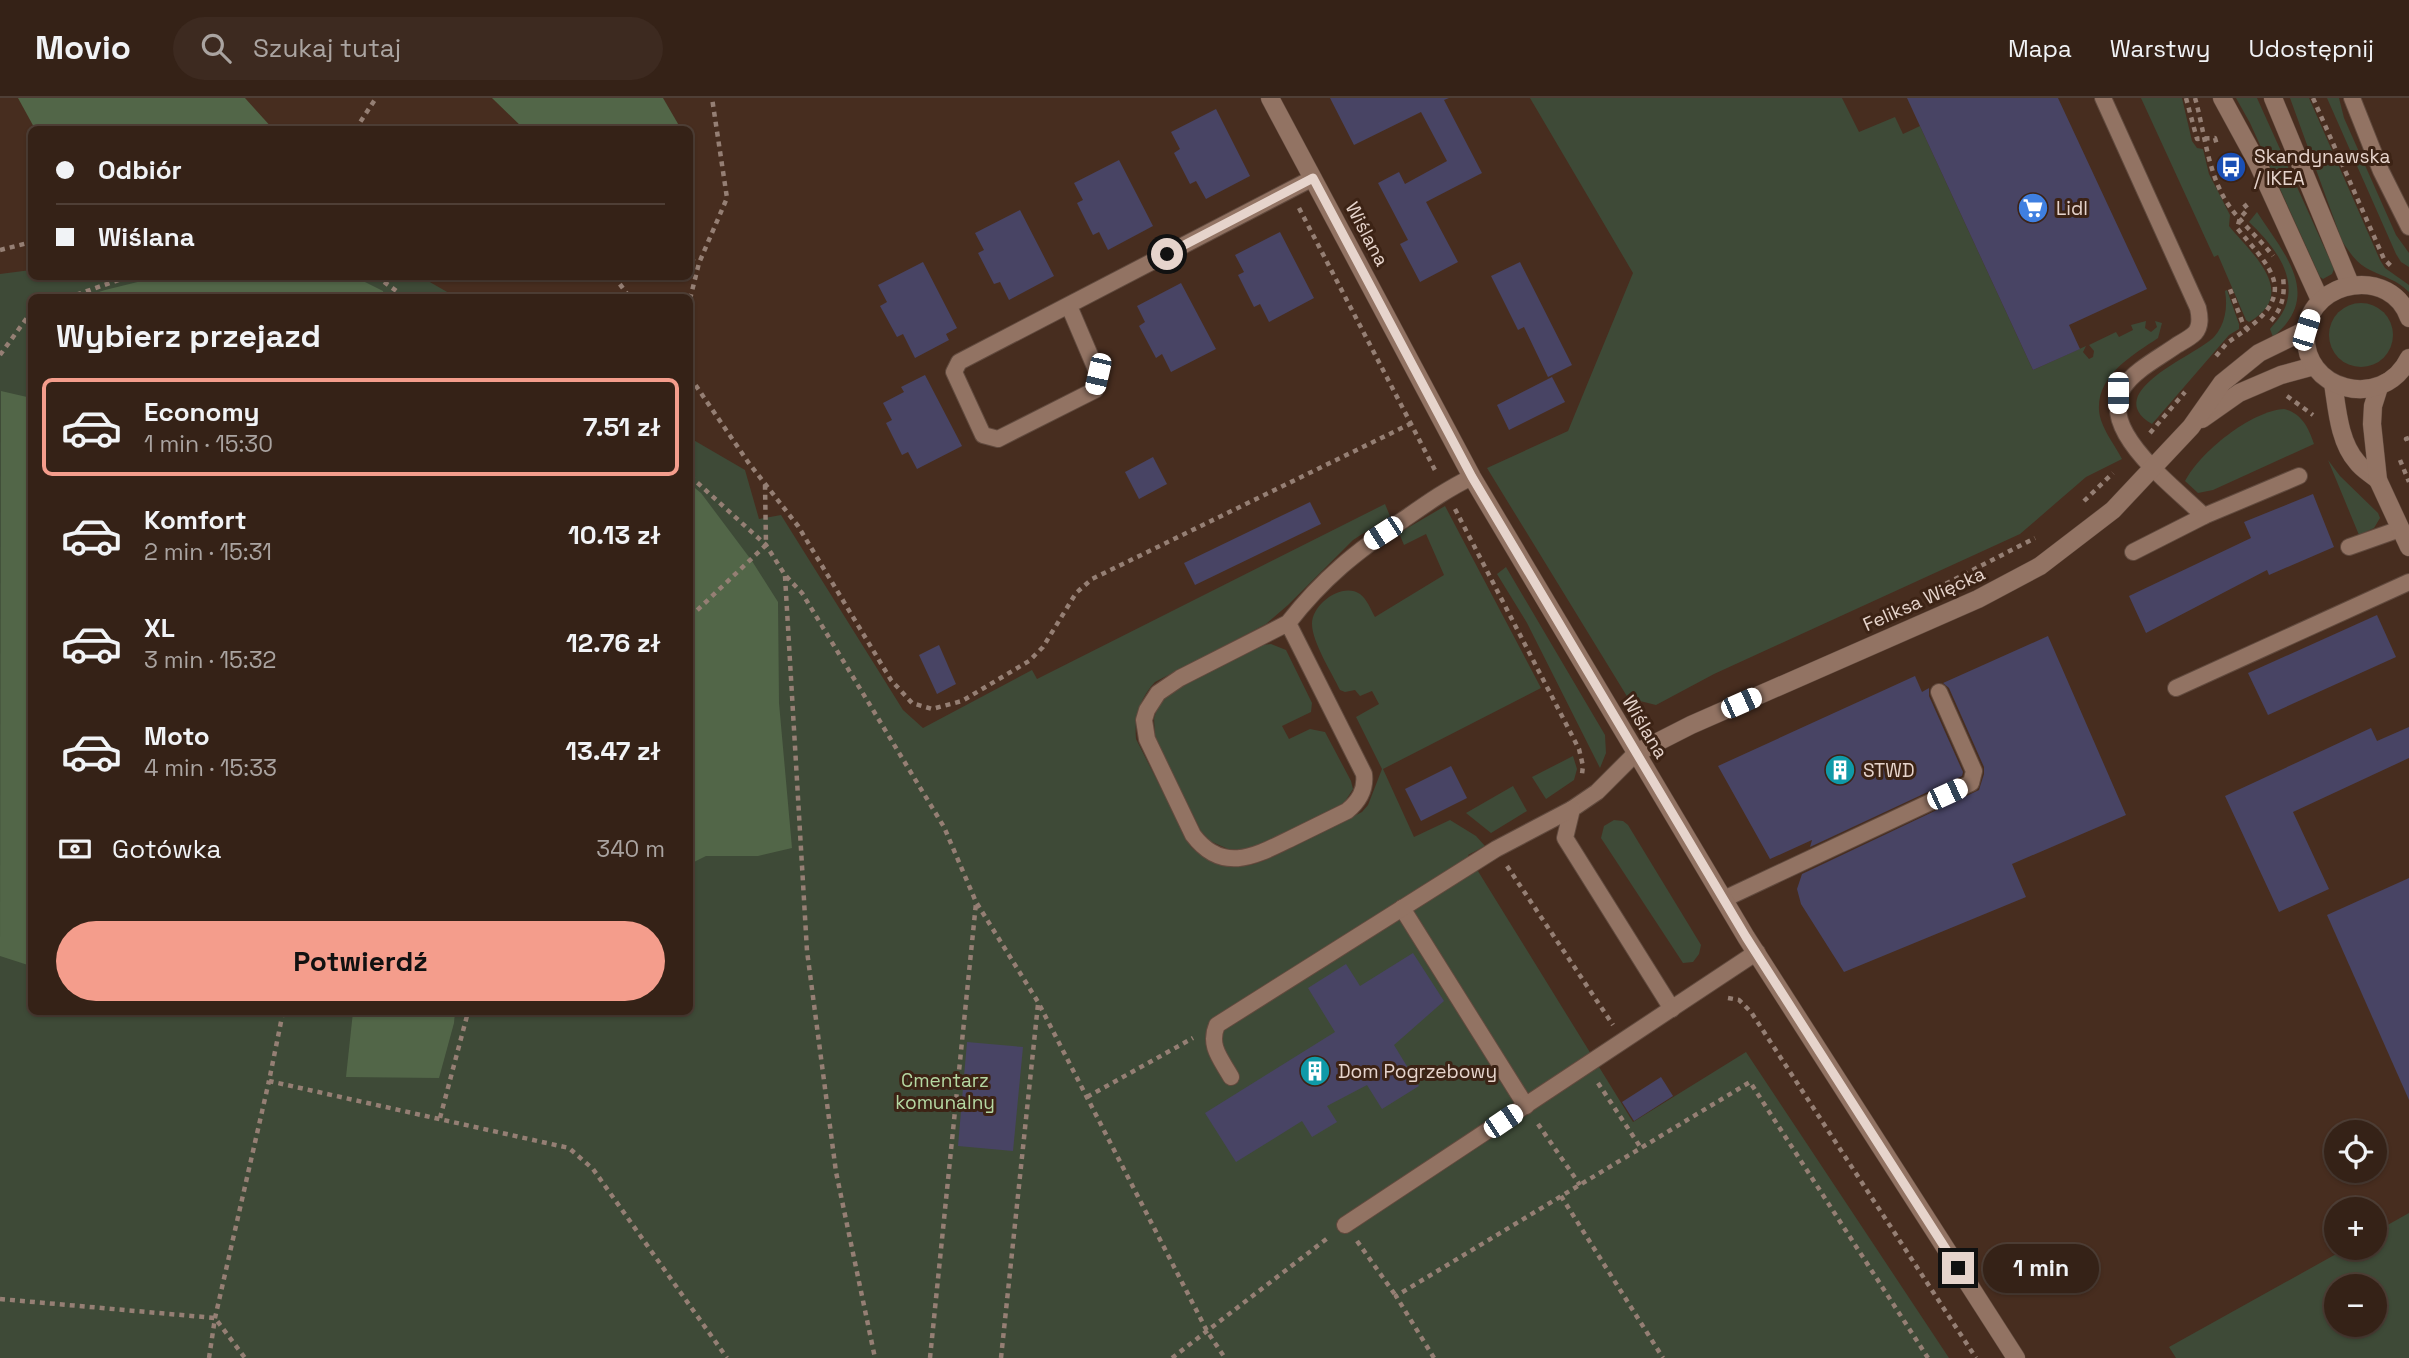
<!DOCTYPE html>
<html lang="pl">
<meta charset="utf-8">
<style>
:root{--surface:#352217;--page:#3d2a20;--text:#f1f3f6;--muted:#aaa4a1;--line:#4f3f36;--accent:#f49d8c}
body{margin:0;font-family:"Space Grotesk",sans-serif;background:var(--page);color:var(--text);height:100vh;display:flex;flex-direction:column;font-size:26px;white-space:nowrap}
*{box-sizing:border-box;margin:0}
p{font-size:23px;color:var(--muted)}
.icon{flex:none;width:38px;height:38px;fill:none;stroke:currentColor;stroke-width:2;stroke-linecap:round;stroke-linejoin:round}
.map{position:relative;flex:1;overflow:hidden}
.panel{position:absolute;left:28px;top:196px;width:665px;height:721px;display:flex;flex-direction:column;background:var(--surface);border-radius:10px;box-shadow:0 2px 5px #0004,0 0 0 2px var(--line)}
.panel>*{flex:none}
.banner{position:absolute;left:28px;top:28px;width:665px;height:154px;border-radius:10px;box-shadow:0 2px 5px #0004,0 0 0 2px var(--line);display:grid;align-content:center;height:154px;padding:0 28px;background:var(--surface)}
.tools{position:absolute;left:2324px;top:1022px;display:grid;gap:14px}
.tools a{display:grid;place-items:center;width:63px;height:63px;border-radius:50%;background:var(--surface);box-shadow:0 2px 5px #0004,0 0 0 2px var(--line);font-size:35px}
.end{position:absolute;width:32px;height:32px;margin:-16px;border:9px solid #e6d4cc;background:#111;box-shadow:0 0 0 4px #111}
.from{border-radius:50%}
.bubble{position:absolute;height:49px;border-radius:24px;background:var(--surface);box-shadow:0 2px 5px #0004,0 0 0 2px var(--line);font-size:23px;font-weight:800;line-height:49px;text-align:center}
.car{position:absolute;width:21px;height:42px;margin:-21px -10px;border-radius:9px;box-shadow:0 0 5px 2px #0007;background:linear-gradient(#fff 24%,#345 0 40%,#fff 0 76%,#345 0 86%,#fff 0)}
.banner b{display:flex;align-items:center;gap:24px;height:66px;font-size:26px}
.banner b+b{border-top:2px solid var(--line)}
.banner i{width:18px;height:18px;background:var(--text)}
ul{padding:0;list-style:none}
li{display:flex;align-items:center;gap:21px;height:98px;margin:0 14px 10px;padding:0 14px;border:4px solid transparent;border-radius:10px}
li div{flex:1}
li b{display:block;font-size:26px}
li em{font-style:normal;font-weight:800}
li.selected{border-color:var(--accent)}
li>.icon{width:63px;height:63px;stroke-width:1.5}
h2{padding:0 28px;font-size:32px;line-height:84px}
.pay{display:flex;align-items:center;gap:18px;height:77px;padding:0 28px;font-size:26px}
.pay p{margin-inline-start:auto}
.button{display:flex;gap:14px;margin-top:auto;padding:14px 28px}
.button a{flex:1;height:80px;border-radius:42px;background:var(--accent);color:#111;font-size:28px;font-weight:800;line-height:80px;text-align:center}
header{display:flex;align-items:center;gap:42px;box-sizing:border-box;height:98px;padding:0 35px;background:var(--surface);border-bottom:2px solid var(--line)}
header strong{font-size:33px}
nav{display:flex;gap:38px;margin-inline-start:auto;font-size:24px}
.search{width:490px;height:63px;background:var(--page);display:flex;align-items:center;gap:18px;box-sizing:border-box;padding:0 24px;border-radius:38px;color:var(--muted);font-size:26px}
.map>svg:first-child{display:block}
</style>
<header>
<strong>Movio</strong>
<div class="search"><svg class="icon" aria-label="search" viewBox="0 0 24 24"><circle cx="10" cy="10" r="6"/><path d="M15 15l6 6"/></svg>Szukaj tutaj</div>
<nav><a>Mapa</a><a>Warstwy</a><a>Udostępnij</a></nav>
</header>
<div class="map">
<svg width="2409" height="1260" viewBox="0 0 2409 1260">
<rect width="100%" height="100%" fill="#472d1f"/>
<g fill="#3e4a37" fill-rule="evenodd">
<path d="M1530,0H1842L1859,34L1895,19L1903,36L1920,28L2033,272L2086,248L2083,254L2089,261L2093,259L2094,253L2089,247L2116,234L2119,239L2133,232L2131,227L2146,223L2145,230L2151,234L2157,229L2155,223L2162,225L2158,240C2133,257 2097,277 2099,312C2100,329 2115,347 2122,361L2086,379L2020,436L1714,576L1656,607L1628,600L1487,370L1568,333L1633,175Z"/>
<path d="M2141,0H2182L2192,43L2197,50L2203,51L2209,76L2230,117L2229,128C2251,155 2300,195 2249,224L2246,222L2218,157L2214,159Z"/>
<polygon points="2236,0 2257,0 2334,171 2332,176 2323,181 2320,179 2250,25"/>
<path d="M2290,0H2309L2380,162L2385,170L2409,187V194C2397,182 2384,179 2370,172C2357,166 2350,155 2342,143Z"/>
<polygon points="2327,0 2339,0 2344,20 2396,137 2409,155 2409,169 2401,164 2396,156"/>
<path d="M2257,114C2282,154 2325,196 2273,239L2270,231C2276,224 2283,216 2286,207C2297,175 2271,145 2249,124Z"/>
<path d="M31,172L32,178L421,179L456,199L32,200V914H690V340L745,372L759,421L781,417L903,612L923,630L1032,572L1037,581L1385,406L1390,418L1353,442L1288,507L1266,526L1155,584C1140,600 1134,619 1136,641L1191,749C1230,784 1259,766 1299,746C1320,735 1341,725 1362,714L1368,707L1382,671L1356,619L1379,606L1372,593L1360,598L1355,592L1345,594L1340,592C1332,575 1312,544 1312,526C1312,506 1342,484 1360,496C1367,501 1371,512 1375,519L1444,477L1426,436L1404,447L1399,435L1445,408L1541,590L1383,671L1414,739L1450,722L1476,738L1485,748L1468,757L1633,1024L1746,954L1949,1260H0V176Z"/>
<path d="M2227,192L2239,226V231L2229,237L2152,326C2099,294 2197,257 2214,239C2225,227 2228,209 2225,193Z"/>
<circle cx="2361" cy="237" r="32"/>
<path d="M2284,311C2302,316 2308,329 2314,346L2213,392L2198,395L2185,383C2200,354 2251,313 2284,311Z"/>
<polygon points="2328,362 2340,378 2378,415 2380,420 2374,430 2359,437"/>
<polygon points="1506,469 1605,637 1606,655 1600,670 1527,525 1497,476"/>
<polygon points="1271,546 1286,552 1312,605 1311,614 1282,628 1289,641 1310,631 1325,634 1351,683 1353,691 1344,705 1259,748 1239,752 1228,751 1210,743 1201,733 1155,640 1154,620 1158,608 1173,592 1262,547"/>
<polygon points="1573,658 1577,671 1574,682 1546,701 1532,679"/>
<polygon points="1513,688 1527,713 1491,735 1466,715"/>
<polygon points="1614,722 1623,723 1628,727 1701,847 1699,856 1693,864 1683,865 1601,740 1604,728"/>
<path d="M2409,1115V1260H2176L2169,1249L2347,1150H2375V1134ZM2336,1188H2375V1227H2336Z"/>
</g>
<g fill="#526648">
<polygon points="18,0 245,0 273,31 35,31"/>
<polygon points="492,0 663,0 681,31 524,31"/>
<polygon points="158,179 355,179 383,193 384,199 84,199 105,192"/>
<polygon points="1,293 27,299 31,307 31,868 0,858"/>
<polygon points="690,386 701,395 752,463 778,504 779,605 792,750 758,758 706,758 690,766"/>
<polygon points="353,914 455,914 454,925 439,980 346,979"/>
</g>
<g fill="#484464">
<polygon points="1330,0 1449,0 1444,2 1482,75 1426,104 1458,164 1420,184 1400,146 1408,142 1378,85 1399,74 1405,86 1447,63 1421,14 1354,47"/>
<polygon points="1907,0 2058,0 2147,191 2069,227 2080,251 2033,272"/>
<polygon points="1216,11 1250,78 1206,101 1196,83 1190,86 1174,55 1180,51 1171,34"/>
<polygon points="1119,62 1153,128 1108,152 1099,134 1093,137 1077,105 1083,102 1074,85"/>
<polygon points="1020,112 1054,178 1009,202 1000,184 994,186 978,155 984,152 975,135"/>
<polygon points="1280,134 1314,200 1269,224 1260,206 1254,209 1238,177 1244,174 1235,157"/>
<polygon points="923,164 957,230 946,236 949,242 915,260 903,236 897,239 880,208 887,204 878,187"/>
<polygon points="1520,164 1572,267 1548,279 1524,229 1518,232 1491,178"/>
<polygon points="1181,185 1216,251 1171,274 1162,256 1156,260 1139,228 1145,224 1137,208"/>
<polygon points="925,277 962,348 917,371 908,354 902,357 886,325 892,322 883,305 904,294 901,289"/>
<polygon points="1552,279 1565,304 1509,332 1497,307"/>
<polygon points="1153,359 1167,386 1139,401 1125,374"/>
<polygon points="2313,396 2334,449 2269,477 2267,472 2146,535 2129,498 2251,440 2244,424"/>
<polygon points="1310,404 1321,426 1195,487 1184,465"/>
<polygon points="2377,517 2396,559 2268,617 2248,575"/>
<polygon points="2048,538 2126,717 2012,766 2026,799 1844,874 1801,806 1797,791 1802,776 1979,692 1984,676 1984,669 1949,590 1943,585"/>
<polygon points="939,547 956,586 937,596 919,557"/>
<polygon points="1915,578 1922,594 1929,590 1929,598 1963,674 1962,678 1810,749 1812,742 1770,761 1718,668"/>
<polygon points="2409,629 2409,660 2293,714 2329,791 2279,814 2225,698 2371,630 2377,643"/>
<polygon points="1451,668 1467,700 1421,723 1405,691"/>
<polygon points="2409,780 2409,1002 2327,817"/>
<polygon points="1413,855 1444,903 1394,947 1419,988 1382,1011 1367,987 1327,1008 1337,1024 1312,1039 1302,1023 1236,1064 1205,1015 1335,934 1308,890 1346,866 1360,888"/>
<polygon points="967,944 1023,949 1013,1053 958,1048"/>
<polygon points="1661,979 1673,998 1634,1023 1622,1004"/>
</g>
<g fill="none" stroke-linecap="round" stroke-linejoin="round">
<g stroke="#614a3e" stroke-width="18">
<g id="lane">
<path d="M2103,0L2198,210C2200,219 2201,228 2195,235C2190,240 2182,244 2177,247C2143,271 2099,288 2126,336C2143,366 2179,394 2204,418L2299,378"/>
<polyline points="2352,0 2381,73 2409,129"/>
<polyline points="1069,208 1098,276 1095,292 998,341 983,337 954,274 959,264 1313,80"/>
<polyline points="2349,449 2400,431"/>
<polyline points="2133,454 2204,418"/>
<path d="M1288,525L1180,580L1158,595L1147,612L1144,622L1147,641L1193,737C1223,777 1257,757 1292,740C1310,731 1329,722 1347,713C1359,703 1366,692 1364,676L1288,525C1323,480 1357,453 1403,422C1426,406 1447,391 1472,379"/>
<polyline points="2176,590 2409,484"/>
<polyline points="1636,655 1597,694 1572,711 1565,740 1672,911"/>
<polyline points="1724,801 1971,685 1974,673 1939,594"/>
<polyline points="1402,810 1526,1008"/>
<path d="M1231,979C1221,961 1208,948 1217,927L1496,751L1572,711"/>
<polyline points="1345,1127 1757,854"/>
</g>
</g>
<g stroke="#614a3e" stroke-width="19">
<g id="street">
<polyline points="1270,0 1472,379 1746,839 2016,1260"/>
<path d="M2333,285C2337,310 2339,344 2357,364C2362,371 2371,376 2378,382"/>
<polyline points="2379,289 2373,308 2372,326 2378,382 2409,449"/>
<polyline points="2202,321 2239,295 2281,277 2314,268"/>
<polyline points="1636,655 1691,627 1978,501 2040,468 2113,412 2191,329 2222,285 2259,255 2306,232"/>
</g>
</g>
<g stroke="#614a3e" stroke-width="19">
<g id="secondary">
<polyline points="2222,0 2258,66 2320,202"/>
<polyline points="2273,0 2350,186"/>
<path d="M2409,220C2392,169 2312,180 2306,233C2300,293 2383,314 2409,260"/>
</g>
</g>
<g stroke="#957f74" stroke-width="4.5" stroke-dasharray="5 5" stroke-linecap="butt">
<polyline points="2186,0 2197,41 2215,40 2217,47"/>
<path d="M2195,0C2205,35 2208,79 2230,109C2243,127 2260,141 2273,158"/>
<polyline points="2313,0 2384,161 2392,169"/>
<polyline points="355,32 376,0"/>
<path d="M2244,106L2248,111L2240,120L2237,130C2268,168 2299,192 2247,231L2249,233"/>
<polyline points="1299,110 1437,376"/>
<polyline points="0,152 32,144"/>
<polyline points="690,162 699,165"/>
<polyline points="376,178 406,200"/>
<polyline points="614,178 630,200"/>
<polyline points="67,200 130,178"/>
<polyline points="690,201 699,165 727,100 712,0"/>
<path d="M2271,223C2283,209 2285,196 2283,179"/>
<polyline points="0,257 32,213"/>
<polyline points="2216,258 2227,245 2247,231 2243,226 2230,191"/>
<polyline points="690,279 748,364 798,428 891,582 912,605 932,611 962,603 1029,563 1043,549 1076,495 1092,481 1412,325"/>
<polyline points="2287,298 2313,317"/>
<polyline points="2150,335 2185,294"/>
<polyline points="2409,340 2406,341 2409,345"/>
<polyline points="2400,362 2409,384"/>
<polyline points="690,378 766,447 785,477 802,495 944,729 976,804 1038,904 1207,1233 1225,1260"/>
<polyline points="2084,403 2113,375"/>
<polyline points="1455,411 1579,651 1583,668 1582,676"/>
<polyline points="785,478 807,853 836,1074 875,1260"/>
<polyline points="1928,495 2035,440"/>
<polyline points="690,519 766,447 765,386"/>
<polyline points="1507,768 1613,927"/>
<polyline points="1728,900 1739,902 1751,914 1976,1260"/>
<polyline points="283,914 269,983 569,1050 593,1071 727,1260"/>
<polyline points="1598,985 1641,1050"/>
<polyline points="1087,999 1193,940"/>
<polyline points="440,1020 468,914"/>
<polyline points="1538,1026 1580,1087"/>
<polyline points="1561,1098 1663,1260"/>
<polyline points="1357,1143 1396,1198"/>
<polyline points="0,1201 215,1220 245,1260"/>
<polyline points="209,1260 215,1220 269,983"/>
<polyline points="930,1260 976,805"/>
<polyline points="1001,1260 1038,906"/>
<polyline points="1172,1260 1329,1139"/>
<polyline points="1434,1260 1396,1198 1750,984 1928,1260"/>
</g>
<use href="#lane" stroke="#927363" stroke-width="16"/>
<use href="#street" stroke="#927363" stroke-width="18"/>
<use href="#secondary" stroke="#927363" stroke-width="18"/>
</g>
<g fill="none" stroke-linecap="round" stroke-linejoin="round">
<polyline stroke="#e6d4cc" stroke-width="9" points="1167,156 1313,80 1472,379 1746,839 1958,1170"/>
</g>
<defs>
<g id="bus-disc" transform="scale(1.575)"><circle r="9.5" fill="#1a4fb4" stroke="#3c2315"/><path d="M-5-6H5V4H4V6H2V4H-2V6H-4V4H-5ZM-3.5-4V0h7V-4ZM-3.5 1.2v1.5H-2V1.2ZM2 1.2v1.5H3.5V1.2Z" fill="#fff"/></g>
<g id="supermarket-disc" transform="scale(1.575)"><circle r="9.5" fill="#3f7fe0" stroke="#3c2315"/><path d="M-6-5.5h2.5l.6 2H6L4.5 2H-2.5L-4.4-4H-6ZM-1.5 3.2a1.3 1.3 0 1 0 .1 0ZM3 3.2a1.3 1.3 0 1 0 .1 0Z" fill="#fff"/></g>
<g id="building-disc" transform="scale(1.575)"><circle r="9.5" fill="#0f9aa8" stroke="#3c2315"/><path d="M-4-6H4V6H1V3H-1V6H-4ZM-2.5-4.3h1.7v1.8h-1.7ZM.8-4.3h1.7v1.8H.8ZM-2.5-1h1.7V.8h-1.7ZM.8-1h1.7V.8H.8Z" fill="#fff"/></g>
</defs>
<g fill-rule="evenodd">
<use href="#bus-disc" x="2231" y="69"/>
<use href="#supermarket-disc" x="2033" y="110"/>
<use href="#building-disc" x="1840" y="672"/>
<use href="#building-disc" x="1315" y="973"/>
</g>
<g text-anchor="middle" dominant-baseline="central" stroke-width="6" stroke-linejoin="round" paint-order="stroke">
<g font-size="19" fill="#e6d4cc" stroke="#3c2315" text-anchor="start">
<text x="2254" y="58">Skandynawska<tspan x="2254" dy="22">/ IKEA</tspan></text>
<text x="2056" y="110">Lidl</text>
<text x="1863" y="672">STWD</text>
<text x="1338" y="973">Dom Pogrzebowy</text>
</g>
<g font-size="19" fill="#e6d4cc" stroke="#3c2315">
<text transform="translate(1367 136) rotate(62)">Wiślana</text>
<text transform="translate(1924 501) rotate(-24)">Feliksa Więcka</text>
<text transform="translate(1645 629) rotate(59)">Wiślana</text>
</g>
<g font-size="19" fill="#b5d8a2" stroke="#3c2315">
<text x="945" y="982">Cmentarz<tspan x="945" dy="22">komunalny</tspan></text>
</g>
</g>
</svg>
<div class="tools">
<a><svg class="icon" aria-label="locate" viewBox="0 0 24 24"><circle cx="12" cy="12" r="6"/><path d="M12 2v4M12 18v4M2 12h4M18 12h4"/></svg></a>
<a>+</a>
<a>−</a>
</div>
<i class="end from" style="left:1167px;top:156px"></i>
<i class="end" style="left:1958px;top:1170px"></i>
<div class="bubble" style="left:1983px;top:1146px;width:116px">1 min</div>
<i class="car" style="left:2306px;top:232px;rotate:17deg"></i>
<i class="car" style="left:1098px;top:276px;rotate:193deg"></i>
<i class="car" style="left:2118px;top:295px;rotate:180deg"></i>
<i class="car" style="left:1383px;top:435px;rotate:237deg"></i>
<i class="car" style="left:1741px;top:605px;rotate:66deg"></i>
<i class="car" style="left:1947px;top:696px;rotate:65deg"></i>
<i class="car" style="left:1503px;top:1023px;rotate:56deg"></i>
<div class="banner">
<b><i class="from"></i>Odbiór</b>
<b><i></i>Wiślana</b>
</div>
<section class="panel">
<h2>Wybierz przejazd</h2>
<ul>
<li class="selected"><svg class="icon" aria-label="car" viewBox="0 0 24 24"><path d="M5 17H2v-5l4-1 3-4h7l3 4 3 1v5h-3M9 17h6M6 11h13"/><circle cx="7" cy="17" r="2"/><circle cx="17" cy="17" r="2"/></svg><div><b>Economy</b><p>1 min · 15:30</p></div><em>7.51 zł</em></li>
<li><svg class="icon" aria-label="car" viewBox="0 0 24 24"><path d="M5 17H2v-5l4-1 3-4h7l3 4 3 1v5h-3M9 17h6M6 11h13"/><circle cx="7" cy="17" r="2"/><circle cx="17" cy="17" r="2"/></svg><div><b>Komfort</b><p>2 min · 15:31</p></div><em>10.13 zł</em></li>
<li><svg class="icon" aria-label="car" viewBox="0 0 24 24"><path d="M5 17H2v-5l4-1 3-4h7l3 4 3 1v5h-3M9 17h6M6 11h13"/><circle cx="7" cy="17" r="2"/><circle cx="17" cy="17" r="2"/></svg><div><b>XL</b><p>3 min · 15:32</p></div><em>12.76 zł</em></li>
<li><svg class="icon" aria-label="car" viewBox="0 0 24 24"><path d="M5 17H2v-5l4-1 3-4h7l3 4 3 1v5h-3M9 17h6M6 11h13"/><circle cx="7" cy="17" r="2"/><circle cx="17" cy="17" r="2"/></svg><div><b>Moto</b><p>4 min · 15:33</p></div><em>13.47 zł</em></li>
</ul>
<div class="pay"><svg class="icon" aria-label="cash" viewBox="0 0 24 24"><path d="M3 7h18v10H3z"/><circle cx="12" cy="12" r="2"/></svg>Gotówka<p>340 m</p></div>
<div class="button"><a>Potwierdź</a></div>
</section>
</div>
